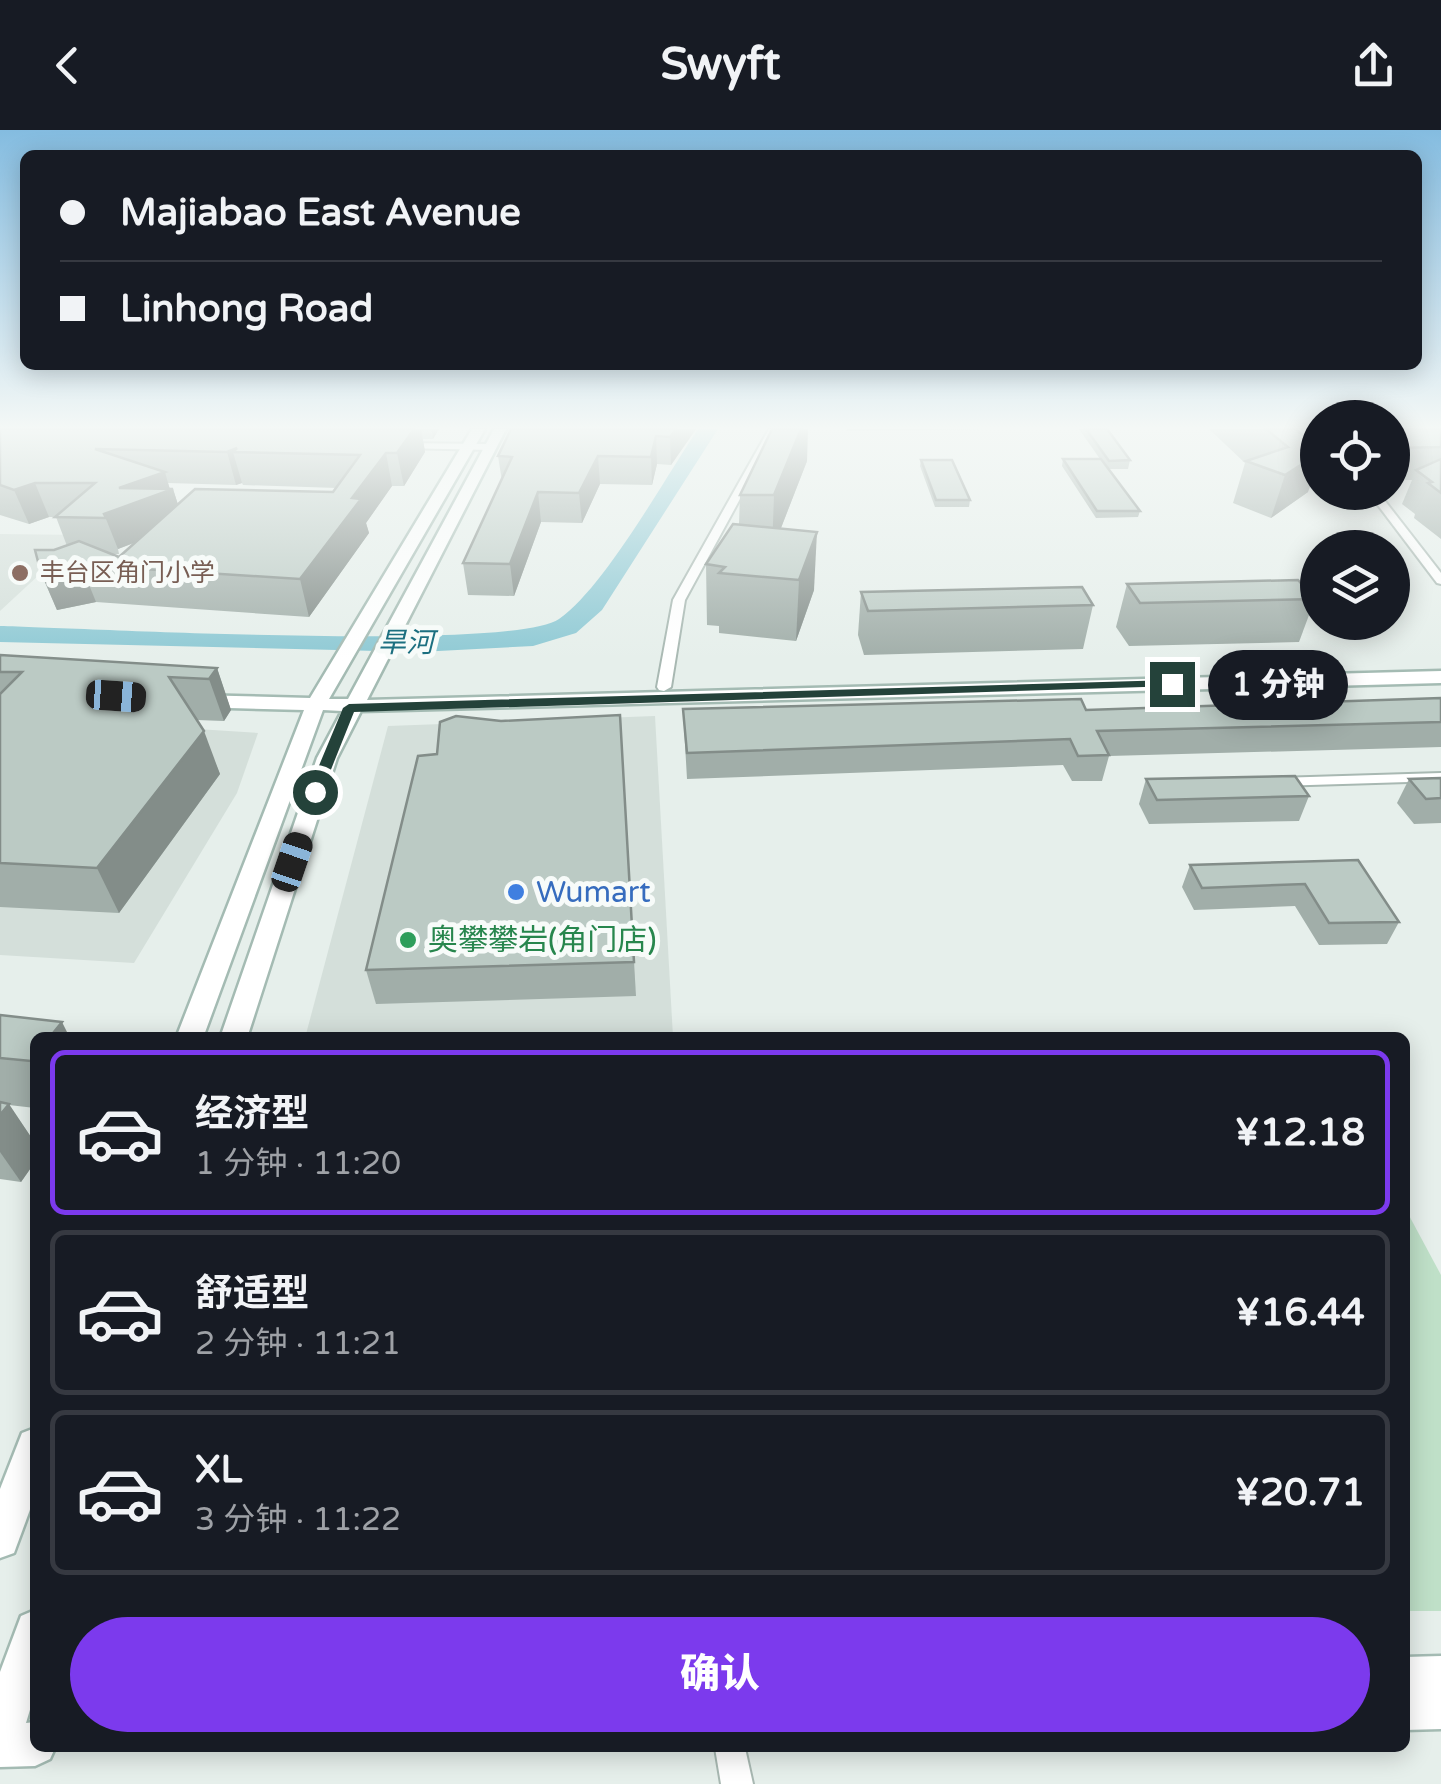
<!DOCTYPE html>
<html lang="zh">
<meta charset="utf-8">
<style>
:root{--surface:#171b24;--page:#20242c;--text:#f1f3f6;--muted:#9ea1a6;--line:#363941;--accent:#7c3aed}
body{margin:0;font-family:"Varela Round","Noto Sans SC",sans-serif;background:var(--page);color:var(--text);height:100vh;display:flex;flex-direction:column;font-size:38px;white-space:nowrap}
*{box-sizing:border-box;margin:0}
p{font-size:32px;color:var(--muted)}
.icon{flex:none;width:55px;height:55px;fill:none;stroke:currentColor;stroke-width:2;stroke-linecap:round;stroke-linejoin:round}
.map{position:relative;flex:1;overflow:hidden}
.sheet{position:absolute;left:30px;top:902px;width:1380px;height:720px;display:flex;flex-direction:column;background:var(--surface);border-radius:15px;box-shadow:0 5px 25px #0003}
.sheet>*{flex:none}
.hud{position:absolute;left:20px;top:20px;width:1402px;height:220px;border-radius:15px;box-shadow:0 5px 25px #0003;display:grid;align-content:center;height:220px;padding:0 40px;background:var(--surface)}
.fabs{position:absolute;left:1300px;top:270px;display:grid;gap:20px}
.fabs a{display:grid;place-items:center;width:110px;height:110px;border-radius:50%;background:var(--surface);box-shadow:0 5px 25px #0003;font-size:50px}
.end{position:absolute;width:45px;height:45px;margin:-22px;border:12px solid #24423a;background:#fff;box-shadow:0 0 0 5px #fff}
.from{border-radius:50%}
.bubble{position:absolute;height:70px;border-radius:35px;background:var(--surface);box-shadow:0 5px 25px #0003;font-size:32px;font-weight:800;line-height:70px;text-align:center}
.car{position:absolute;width:30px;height:60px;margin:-30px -15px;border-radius:12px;box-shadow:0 0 8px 2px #0007;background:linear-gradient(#222 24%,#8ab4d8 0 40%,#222 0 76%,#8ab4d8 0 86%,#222 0)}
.hud b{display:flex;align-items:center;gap:35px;height:95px;font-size:38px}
.hud b+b{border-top:2px solid var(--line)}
.hud i{width:25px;height:25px;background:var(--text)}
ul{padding:18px 0 0;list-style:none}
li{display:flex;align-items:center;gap:30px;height:165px;margin:0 20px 15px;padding:0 20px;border:5px solid var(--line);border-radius:15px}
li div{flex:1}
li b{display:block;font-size:38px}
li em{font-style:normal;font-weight:800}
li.on{border-color:var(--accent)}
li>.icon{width:90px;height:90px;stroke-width:1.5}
.primary-button{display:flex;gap:20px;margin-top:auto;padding:20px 40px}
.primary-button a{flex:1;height:115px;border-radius:60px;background:var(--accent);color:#fff;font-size:40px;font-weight:800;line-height:115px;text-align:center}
header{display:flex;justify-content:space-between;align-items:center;height:130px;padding:0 40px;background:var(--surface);font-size:45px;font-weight:800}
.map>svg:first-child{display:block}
</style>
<header><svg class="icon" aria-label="back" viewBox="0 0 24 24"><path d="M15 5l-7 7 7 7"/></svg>Swyft<svg class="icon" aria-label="share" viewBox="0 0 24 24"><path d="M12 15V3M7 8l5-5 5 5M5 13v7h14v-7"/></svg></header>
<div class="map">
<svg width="1441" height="1654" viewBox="0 0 1441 1654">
<rect width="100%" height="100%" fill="#e6efeb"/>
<g fill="#d4dfda">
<polygon points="0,404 82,405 0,481"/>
<polygon points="655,586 673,907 305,908 388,596"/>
<polygon points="39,589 258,603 237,663 134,833 0,825 0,622"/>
</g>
<polygon fill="#bfe0c8" points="1405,1078 1441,1145 1441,1481 1405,1481"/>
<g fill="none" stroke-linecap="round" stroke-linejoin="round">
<path fill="#8ec9d4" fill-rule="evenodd" d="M698,299H718L602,480L576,503L533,516L419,522L0,512V496C86,498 511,522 559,489C604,458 665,348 698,299Z"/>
<g stroke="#a8b8b2" stroke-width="4">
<g id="street">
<polygon points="769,299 778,299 685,470 671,557 664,561 659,560 657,557 673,470"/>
<polygon points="1303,299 1313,299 1318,303 1318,311"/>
<polygon points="398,313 491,314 496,317 491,320 401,318"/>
<polygon points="1368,362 1378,362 1441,443 1441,454 1437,453"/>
<polygon points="1441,643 1441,651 1277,656 1270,652 1277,648"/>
<polygon points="715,1618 745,1618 753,1654 721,1654"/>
</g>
</g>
<g stroke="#a4bbb3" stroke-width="5">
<g id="secondary">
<polygon points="472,299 485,299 329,569 348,569 494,299 506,299 367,570 1441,541 1441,553 361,581 337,628 247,908 220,908 317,628 342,581 323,580 203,908 176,908 304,580 194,577 185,571 194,565 310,568"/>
<polygon points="35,1298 35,1366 14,1423 0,1428 0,1359 22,1303"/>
<polygon points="35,1480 35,1563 26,1593 35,1592 35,1618 55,1618 50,1629 35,1636 0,1637 0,1542 21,1486"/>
<polygon points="1441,1526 1441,1599 1405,1600 1405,1527"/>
</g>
</g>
<use href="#street" fill="#fff" fill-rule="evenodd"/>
<use href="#secondary" fill="#fff" fill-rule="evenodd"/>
</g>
<g fill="#a1aea9" fill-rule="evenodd">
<path d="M0,299H439L433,309H423L425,322L404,356H392L366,393L369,403L309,487L96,472L57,480L41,443L54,420L67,416L56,387H49L29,394L0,385ZM168,353L236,355L242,353L243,355L337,358L333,362L178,375L173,359H170ZM137,412L119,427L110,424H119L118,419Z"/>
<polygon points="696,299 671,335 657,334 652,355 600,354 582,393 541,392 514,466 468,465 463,433 502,351 498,326"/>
<polygon points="846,299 1013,299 847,301"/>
<polygon points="1079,299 1107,299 1130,330 1128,339 1109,339 1140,381 1138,387 1096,388 1062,336 1063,329 1100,329"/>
<polygon points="1209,299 1295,299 1308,362 1271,388 1233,373 1245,333"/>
<polygon points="1392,299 1441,299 1441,409 1414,388 1415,384 1402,374 1412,350 1392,350"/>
<polygon points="921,330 970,370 969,377 935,377 920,336"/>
<polygon points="807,331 781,398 814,460 796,511 719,503 719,496 707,495 706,434 739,394 740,365"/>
<polygon points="1127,454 1315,469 1299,512 1129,516 1116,497"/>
<polygon points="861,462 1093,475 1083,519 864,525 858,505"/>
<polygon points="0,525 217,538 231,580 224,591 197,590 220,644 119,783 0,777"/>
<polygon points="1441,568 1441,617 1109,626 1102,651 1072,651 1063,635 687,649 683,579 1086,580"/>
<polygon points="620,585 636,866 376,874 366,840 437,624"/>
<polygon points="1441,648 1441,693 1414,694 1397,673 1409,649"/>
<polygon points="1146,649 1309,666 1299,691 1149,694 1139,674"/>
<polygon points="1358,730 1399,792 1387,814 1319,815 1295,776 1194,780 1182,757 1190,735"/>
<polygon points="0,885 35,908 35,978 9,975 35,1013 35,1032 21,1052 0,1049"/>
</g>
<g fill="#838d89">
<polygon points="414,299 421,299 425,322 404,356 397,323"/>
<polygon points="432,299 439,299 433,309"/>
<polygon points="676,299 696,299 671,335 670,307"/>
<polygon points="801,299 808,299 807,331 772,421 774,365"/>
<polygon points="656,306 657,334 652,355 651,327"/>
<polygon points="237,318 233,322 242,353 236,355 227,322"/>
<polygon points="386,323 392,356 366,393 369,403 309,487 300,449 352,368"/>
<polygon points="1318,324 1318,336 1308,362 1271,388 1285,345"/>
<polygon points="598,326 600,354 582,393 579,363"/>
<polygon points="165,342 170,360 173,359 184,393 118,419 104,384 119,358"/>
<polygon points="35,353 49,387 29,394 14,360"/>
<polygon points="538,362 541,392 514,466 510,434"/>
<polygon points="817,402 814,460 796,511 799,450"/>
<polygon points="81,435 96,472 57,480 41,443"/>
<polygon points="217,538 231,580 224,591 209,549"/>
<polygon points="204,601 220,644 119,783 97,738"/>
<polygon points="62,892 70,908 49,908"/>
<polygon points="9,974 35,1013 35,1032 21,1052 0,1022 0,985"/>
</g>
<g fill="#bbcac4" stroke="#838d89" stroke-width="2.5">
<polygon points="0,299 414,299 397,323 386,323 352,368 361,369 300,449 81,435 41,443 35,420 54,420 79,411 119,427 195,359 333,362 360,325 233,322 237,318 227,322 95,319 165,342 119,358 173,359 104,384 106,388 55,387 95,353 35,353 14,360 0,355"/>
<polygon points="511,299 676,299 670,307 656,306 651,327 598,326 579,363 538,362 510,434 463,433 512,327 498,326"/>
<polygon points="772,299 801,299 774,365 740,365"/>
<polygon points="1086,299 1107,299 1130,330 1109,331"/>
<polygon points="1266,299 1295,299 1318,317 1318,324 1285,345 1246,331 1288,317"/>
<polygon points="1392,299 1441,299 1441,317 1392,318"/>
<polygon points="1063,329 1101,329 1140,381 1097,381"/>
<polygon points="1441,329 1441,363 1428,353 1432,352 1416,340"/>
<polygon points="921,330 952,330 970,370 936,370"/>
<polygon points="733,394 817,402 799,450 719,443 725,437 706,434"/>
<polygon points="1298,450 1315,469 1140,473 1127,454"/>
<polygon points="1082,457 1093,475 868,481 861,462"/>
<polygon points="0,525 217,538 209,549 169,547 204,601 97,738 0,733 0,564 22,542 0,542"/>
<polygon points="1441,568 1441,592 1097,601 1109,625 1078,626 1070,609 687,623 683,579 1081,569 1086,580"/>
<polygon points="620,585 634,832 366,840 418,626 437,624 440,592 456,586 501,591"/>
<polygon points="1295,646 1309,666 1157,670 1146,649"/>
<polygon points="1441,648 1441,668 1426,669 1409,649"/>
<polygon points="1358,730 1399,792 1329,793 1305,754 1202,758 1190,735"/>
<polygon points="0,885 62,892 49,908 35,908 35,926 31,931 0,928"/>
<polygon points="0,972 9,974 0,985"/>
</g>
<linearGradient id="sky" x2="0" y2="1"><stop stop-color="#84bce0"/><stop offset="0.56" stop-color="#f4f8f6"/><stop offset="1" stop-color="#f4f8f6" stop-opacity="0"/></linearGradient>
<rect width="1441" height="531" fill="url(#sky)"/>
<polygon fill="#24423a" points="1172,550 1176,556 354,582 322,662 315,667 308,662 343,578 349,574"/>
<circle fill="#8d6e63" stroke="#f7fbf9" stroke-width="4" cx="20" cy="443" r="10"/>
<circle fill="#3f7fe0" stroke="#f7fbf9" stroke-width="4" cx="516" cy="762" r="10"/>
<circle fill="#2e9e5b" stroke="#f7fbf9" stroke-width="4" cx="408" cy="810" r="10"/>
<g text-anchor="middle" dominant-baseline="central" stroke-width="10" stroke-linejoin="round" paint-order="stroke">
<g font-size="25" fill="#785e54" stroke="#f7fbf9" text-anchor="start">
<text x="40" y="443">丰台区角门小学</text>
</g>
<g font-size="28" font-style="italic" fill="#1c6f80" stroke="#f7fbf9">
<text x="406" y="513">旱河</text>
</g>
<g font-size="30" fill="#366cbe" stroke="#f7fbf9" text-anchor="start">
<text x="536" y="762">Wumart</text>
</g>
<g font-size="30" fill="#27864d" stroke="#f7fbf9" text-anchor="start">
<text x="428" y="810">奥攀攀岩(角门店)</text>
</g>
</g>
</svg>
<div class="fabs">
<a><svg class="icon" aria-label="locate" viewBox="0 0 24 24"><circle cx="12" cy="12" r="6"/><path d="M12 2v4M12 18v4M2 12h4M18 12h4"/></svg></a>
<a><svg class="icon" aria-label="layers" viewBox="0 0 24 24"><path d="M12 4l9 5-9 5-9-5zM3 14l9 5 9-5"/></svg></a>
</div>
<i class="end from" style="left:315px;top:662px"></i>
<i class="end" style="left:1172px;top:554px"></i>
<div class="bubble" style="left:1208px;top:520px;width:140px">1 分钟</div>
<i class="car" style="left:116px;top:566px;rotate:94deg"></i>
<i class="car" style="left:292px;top:732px;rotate:19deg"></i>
<div class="hud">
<b><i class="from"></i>Majiabao East Avenue</b>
<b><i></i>Linhong Road</b>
</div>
<section class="sheet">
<ul>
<li class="on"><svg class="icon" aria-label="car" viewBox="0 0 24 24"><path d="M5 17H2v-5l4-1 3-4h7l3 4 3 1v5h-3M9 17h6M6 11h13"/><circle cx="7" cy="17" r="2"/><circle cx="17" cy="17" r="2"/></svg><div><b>经济型</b><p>1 分钟 · 11:20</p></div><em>¥12.18</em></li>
<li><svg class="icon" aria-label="car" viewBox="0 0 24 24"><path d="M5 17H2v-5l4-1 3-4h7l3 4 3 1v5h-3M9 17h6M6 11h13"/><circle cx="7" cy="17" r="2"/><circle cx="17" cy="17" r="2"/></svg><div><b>舒适型</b><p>2 分钟 · 11:21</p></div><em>¥16.44</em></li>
<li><svg class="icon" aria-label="car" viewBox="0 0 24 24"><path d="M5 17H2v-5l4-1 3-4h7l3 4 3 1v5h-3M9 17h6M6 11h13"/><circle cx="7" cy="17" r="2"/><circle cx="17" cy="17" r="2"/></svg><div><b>XL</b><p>3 分钟 · 11:22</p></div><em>¥20.71</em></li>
</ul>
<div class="primary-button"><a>确认</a></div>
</section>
</div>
